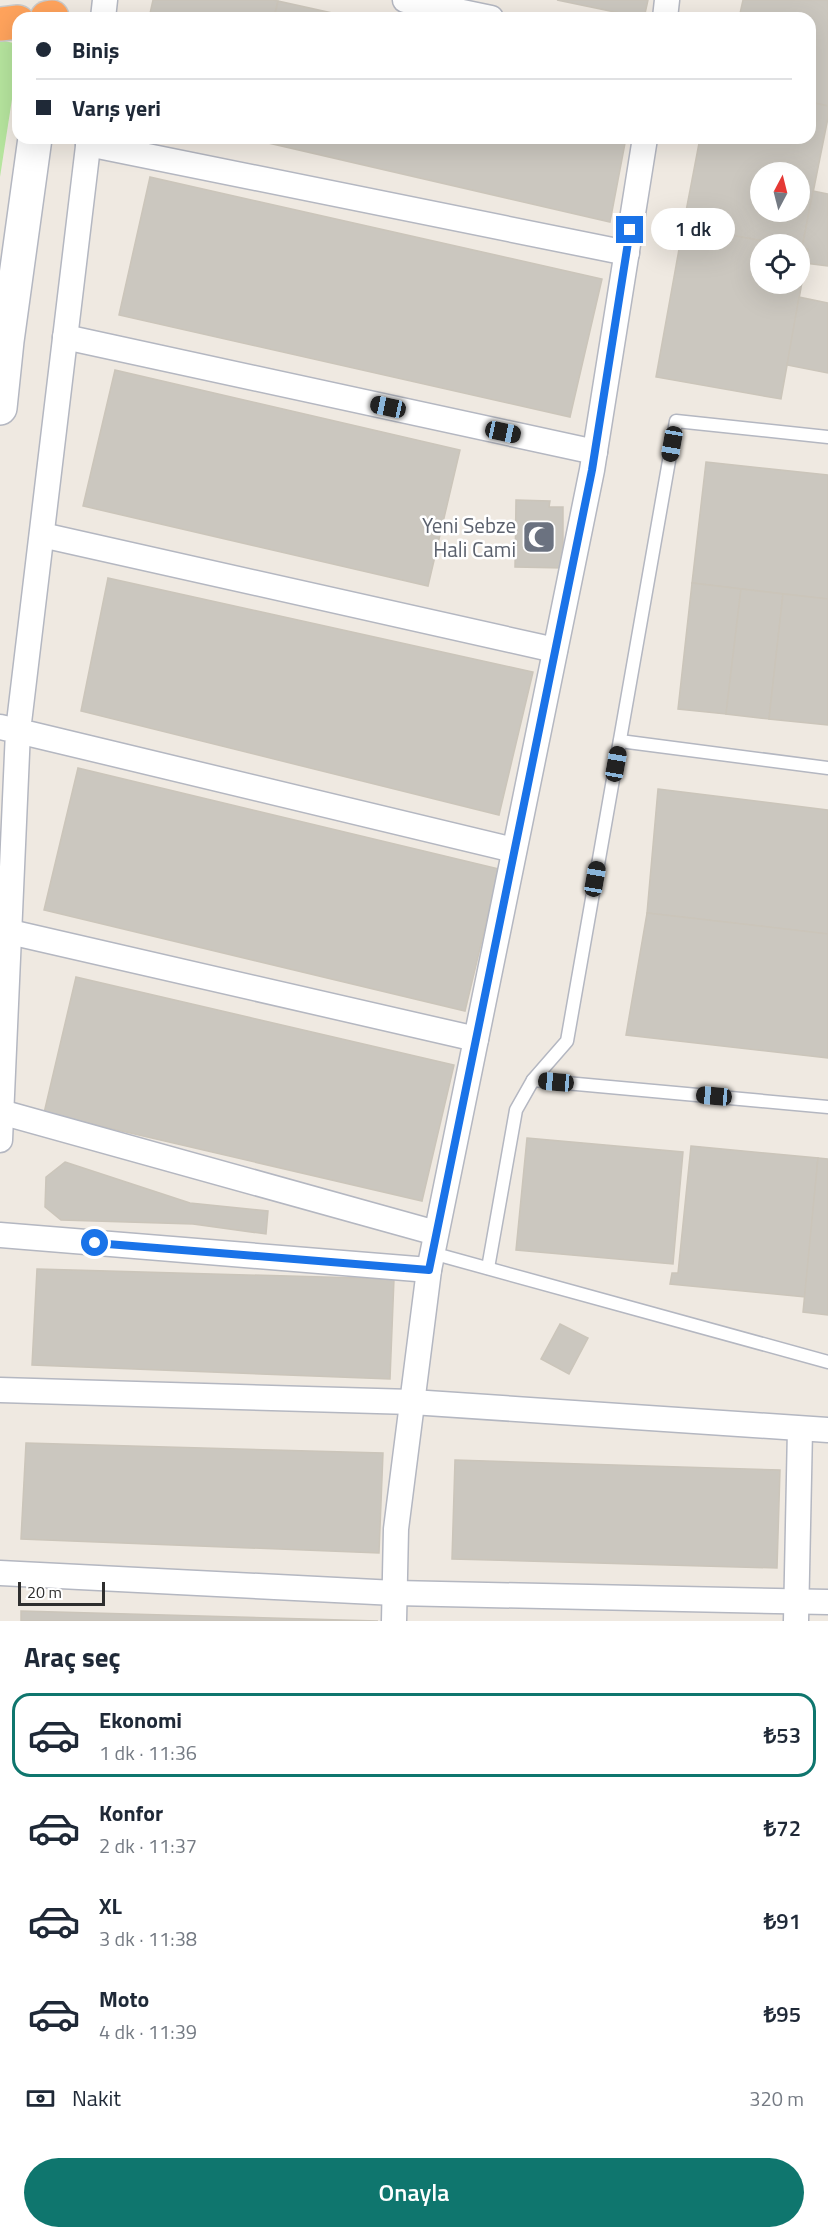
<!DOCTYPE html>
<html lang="tr">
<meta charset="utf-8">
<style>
:root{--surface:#fff;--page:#f2f2f3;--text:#1f2937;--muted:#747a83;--line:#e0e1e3;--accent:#0f766e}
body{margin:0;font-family:"Titillium Web",sans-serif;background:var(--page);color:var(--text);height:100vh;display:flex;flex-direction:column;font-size:22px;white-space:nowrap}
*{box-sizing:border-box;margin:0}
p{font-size:20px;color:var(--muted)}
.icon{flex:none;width:33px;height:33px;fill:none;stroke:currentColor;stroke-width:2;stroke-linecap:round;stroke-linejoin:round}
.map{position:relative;height:1621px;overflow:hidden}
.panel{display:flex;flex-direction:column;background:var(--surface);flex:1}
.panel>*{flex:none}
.hud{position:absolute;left:12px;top:12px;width:804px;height:132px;border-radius:18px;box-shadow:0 6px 24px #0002;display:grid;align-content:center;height:132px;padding:0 24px;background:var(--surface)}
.needle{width:39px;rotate:7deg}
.controls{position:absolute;left:750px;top:162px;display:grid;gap:12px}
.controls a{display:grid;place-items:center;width:60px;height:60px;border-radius:50%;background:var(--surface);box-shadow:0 6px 24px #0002;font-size:30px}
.scale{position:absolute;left:18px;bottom:15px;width:87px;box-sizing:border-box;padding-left:6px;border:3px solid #2e2e2e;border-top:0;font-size:16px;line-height:21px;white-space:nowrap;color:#2e2e2e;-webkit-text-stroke:4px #fff;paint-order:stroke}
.end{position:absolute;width:27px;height:27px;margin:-14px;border:8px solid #1a73e8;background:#fff;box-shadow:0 0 0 3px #fff}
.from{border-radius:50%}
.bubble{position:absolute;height:42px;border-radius:21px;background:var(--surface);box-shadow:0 6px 24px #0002;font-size:20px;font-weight:600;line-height:42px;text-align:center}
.car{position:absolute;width:18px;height:36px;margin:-18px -9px;border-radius:8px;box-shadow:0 0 4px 2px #0007;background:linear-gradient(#222 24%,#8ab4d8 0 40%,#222 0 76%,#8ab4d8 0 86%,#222 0)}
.hud b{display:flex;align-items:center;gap:21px;height:57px;font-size:22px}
.hud b+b{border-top:2px solid var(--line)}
.hud i{width:15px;height:15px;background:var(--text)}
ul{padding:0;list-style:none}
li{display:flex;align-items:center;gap:18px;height:84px;margin:0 12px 9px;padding:0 12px;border:3px solid transparent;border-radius:18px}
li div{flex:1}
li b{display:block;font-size:22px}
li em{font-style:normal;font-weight:600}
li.current{border-color:var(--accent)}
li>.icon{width:54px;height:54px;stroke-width:1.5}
h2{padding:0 24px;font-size:27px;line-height:72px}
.pay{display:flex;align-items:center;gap:15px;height:66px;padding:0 24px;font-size:22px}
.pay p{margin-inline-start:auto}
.primary-button{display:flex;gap:12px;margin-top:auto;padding:12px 24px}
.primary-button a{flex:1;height:69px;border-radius:36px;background:var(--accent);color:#fff;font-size:24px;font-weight:600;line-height:69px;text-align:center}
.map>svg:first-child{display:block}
</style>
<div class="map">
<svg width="828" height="1621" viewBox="0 0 828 1621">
<rect width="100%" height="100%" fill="#efe9e1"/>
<polygon fill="#b6e59e" points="0,40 18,44 18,60 0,177"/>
<g fill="#cbc7bf" stroke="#cbc5ba" stroke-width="1.5" fill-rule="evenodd">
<polygon points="153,0 272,0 278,1 274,18 149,18"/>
<polygon points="557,0 648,0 644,18"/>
<polygon points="743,0 828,0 828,106 810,102 810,18 739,18"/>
<polygon points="278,1 355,18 274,18"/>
<path d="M810,102L828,106V118L802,248H800V244H782L683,227L700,138H810ZM760,172H800V212H760Z"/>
<polygon points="247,138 626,138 610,222"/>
<polygon points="150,177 602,279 570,417 119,315"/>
<polygon points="813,191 828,194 828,266 805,263 808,249 802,248"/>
<polygon points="683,227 782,244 760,244 760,284 800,284 800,248 808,249 781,399 656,377"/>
<polygon points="799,297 828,303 828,373 787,365"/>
<polygon points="115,370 460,450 428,586 83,506"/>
<polygon points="706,462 828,475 828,599 692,583"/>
<polygon points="516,500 550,501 549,507 563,507 563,568 515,567"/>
<polygon points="108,578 533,672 499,815 81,711"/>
<polygon points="692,583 741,589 726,714 678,709"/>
<polygon points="741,589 783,594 769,719 726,714"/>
<polygon points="783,594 828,599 828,725 769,719"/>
<polygon points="78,768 499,869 465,1011 44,910"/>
<polygon points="658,789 828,810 828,934 647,913"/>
<polygon points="647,913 828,934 828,1058 626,1035"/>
<polygon points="76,977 454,1065 422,1201 44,1113"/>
<polygon points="527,1138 683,1152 673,1264 516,1250"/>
<polygon points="691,1146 818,1158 805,1297 670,1284 672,1273 678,1273"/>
<polygon points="818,1158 828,1159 828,1315 803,1312"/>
<polygon points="65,1162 190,1203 268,1211 266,1234 193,1224 61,1220 45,1207 46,1177"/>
<polygon points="37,1269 394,1279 390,1379 32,1365"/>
<polygon points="560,1324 588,1338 569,1374 541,1359"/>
<polygon points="26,1443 383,1453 379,1553 21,1539"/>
<polygon points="455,1460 780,1470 777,1568 452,1559"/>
<polygon points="21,1611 378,1621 21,1621"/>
</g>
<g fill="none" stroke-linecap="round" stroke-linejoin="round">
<g stroke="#b4b7c1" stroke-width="15">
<g id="lane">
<polyline points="620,741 828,768"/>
<polyline points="533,1080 828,1107"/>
<polyline points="432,1253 828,1362"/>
<polyline points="488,1268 516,1110 533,1080 567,1041 676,421 828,437"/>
</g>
</g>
<g stroke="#b4b7c1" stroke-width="27">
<g id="street">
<polyline points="405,0 491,18"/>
<polyline points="103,18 105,0"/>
<polyline points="665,18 667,0"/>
<polyline points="89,138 18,731 514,850"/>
<polyline points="88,144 627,253"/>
<polyline points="65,337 595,452"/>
<polyline points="42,535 555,650"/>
<polyline points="0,727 18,731 0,1140"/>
<polyline points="10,932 476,1039"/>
<polyline points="1,1112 436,1233"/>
<polyline points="0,1235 429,1270"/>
<polyline points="0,1390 412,1402 828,1430"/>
<polyline points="0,1573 395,1593 828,1602"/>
<polyline points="394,1621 396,1529 429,1270 592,470 645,138"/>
<polyline points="796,1621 800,1429"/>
</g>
</g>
<g stroke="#b4b7c1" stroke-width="36">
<polyline id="secondary" points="0,408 7,341 35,138"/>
</g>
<g stroke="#c9c9c9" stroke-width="36">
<g id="highway">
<polyline points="47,18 52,17"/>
<polyline points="0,24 18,22"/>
</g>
</g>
<use href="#lane" stroke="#fff" stroke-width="12"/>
<use href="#street" stroke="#fff" stroke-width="24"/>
<use href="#secondary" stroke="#fff" stroke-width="33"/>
<use href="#highway" stroke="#ffa35c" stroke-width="33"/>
</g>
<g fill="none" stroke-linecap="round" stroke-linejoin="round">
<polyline stroke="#1a73e8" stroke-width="8" points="95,1243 429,1270 592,470 630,230"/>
</g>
<defs>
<g id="mosque-square" transform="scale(1.725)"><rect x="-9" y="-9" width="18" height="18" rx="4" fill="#6b7280" stroke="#fff"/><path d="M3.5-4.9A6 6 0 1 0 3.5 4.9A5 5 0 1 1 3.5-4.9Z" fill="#fff"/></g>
</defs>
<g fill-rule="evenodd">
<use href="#mosque-square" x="539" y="537"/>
</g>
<g text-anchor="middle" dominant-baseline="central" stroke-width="5" stroke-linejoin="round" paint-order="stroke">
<g font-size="21" fill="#5b616d" stroke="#fff" text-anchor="end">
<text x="516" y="525">Yeni Sebze<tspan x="516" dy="24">Hali Cami</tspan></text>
</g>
</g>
</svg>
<div class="controls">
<a><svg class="needle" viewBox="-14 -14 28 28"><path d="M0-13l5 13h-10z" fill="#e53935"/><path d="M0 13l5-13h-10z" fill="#747a83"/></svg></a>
<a><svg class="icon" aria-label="locate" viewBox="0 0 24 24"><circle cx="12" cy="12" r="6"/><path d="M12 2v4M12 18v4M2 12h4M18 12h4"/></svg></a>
</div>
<div class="scale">20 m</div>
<i class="end from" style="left:95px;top:1243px"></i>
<i class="end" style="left:630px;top:230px"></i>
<div class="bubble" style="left:651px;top:208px;width:84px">1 dk</div>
<i class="car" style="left:388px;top:407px;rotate:282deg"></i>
<i class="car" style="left:503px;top:432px;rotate:102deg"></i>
<i class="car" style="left:672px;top:444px;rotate:190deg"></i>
<i class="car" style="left:616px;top:764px;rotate:10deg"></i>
<i class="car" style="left:595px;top:879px;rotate:10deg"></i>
<i class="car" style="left:556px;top:1082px;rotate:275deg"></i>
<i class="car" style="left:714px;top:1096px;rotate:275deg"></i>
<div class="hud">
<b><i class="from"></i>Biniş</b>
<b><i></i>Varış yeri</b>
</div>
</div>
<section class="panel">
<h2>Araç seç</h2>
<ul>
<li class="current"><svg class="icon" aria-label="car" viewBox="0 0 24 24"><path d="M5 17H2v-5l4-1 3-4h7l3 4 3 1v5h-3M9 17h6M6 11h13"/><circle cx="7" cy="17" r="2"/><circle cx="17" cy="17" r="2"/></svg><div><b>Ekonomi</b><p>1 dk · 11:36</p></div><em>₺53</em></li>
<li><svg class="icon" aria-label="car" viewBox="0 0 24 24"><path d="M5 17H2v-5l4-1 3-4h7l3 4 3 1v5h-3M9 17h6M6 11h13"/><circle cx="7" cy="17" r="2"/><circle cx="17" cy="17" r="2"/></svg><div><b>Konfor</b><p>2 dk · 11:37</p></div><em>₺72</em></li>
<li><svg class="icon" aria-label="car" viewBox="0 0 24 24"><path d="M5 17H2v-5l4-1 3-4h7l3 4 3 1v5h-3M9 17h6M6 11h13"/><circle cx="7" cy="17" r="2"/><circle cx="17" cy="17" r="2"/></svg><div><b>XL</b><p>3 dk · 11:38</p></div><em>₺91</em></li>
<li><svg class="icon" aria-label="car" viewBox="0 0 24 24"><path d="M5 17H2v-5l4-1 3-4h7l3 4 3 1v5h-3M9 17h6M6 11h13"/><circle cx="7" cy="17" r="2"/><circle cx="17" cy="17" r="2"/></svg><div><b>Moto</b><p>4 dk · 11:39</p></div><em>₺95</em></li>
</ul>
<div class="pay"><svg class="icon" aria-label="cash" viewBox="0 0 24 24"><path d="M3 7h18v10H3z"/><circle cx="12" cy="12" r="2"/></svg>Nakit<p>320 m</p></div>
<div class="primary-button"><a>Onayla</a></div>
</section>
